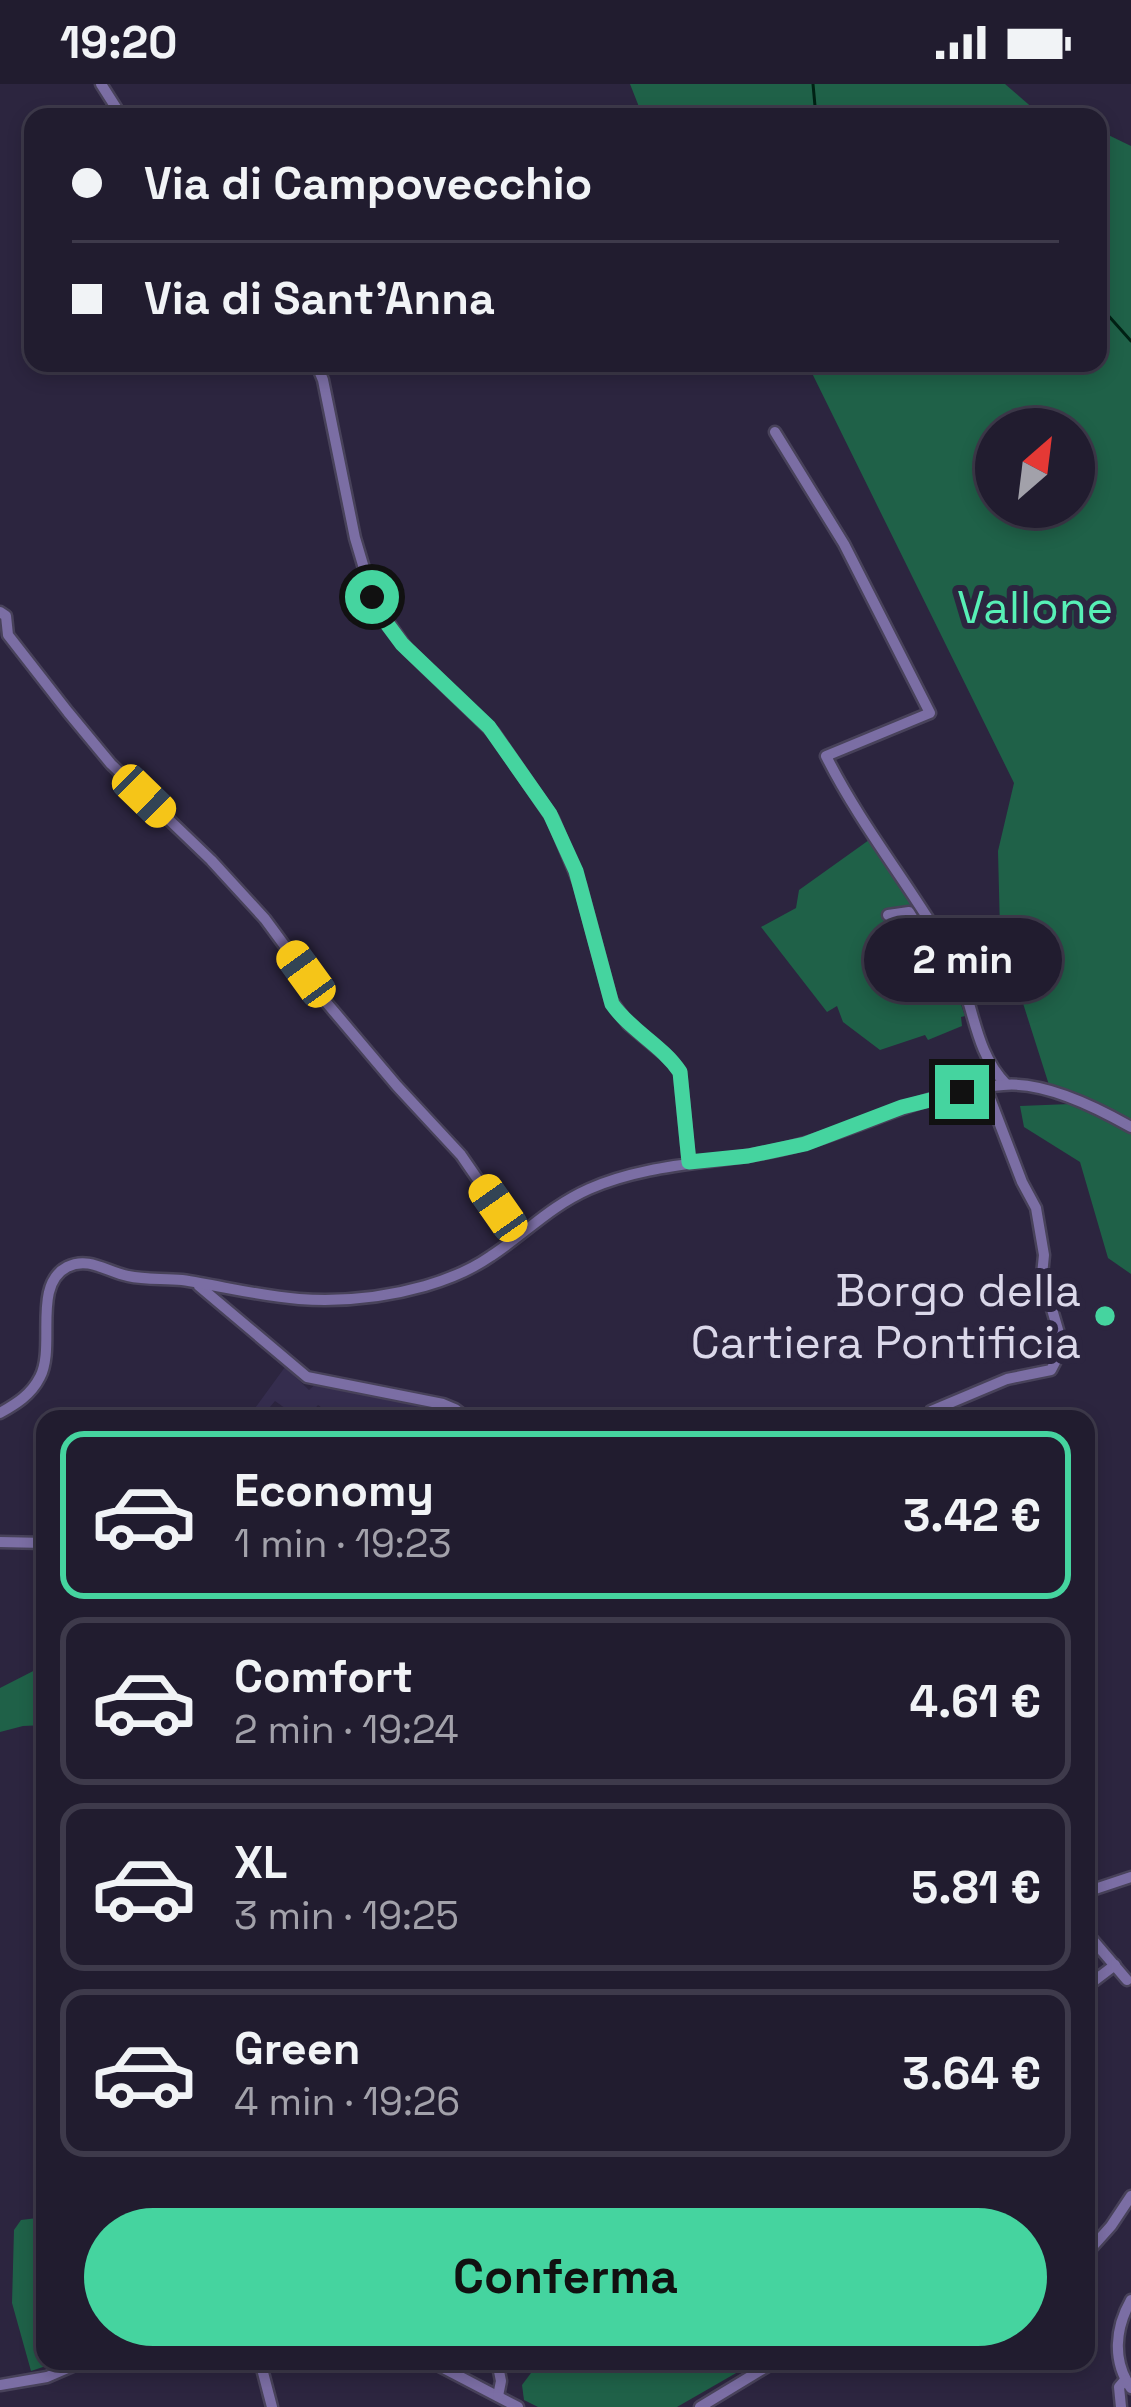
<!DOCTYPE html>
<html lang="it">
<meta charset="utf-8">
<style>
:root{--surface:#211c2f;--page:#292537;--text:#f1f3f6;--muted:#a2a1aa;--line:#3e3a4b;--accent:#45d49f}
body{margin:0;font-family:"Space Grotesk",sans-serif;background:var(--page);color:var(--text);height:100vh;display:flex;flex-direction:column;font-size:45px;white-space:nowrap}
*{box-sizing:border-box;margin:0}
p{font-size:39px;color:var(--muted)}
.icon{flex:none;width:66px;height:66px;fill:none;stroke:currentColor;stroke-width:2;stroke-linecap:round;stroke-linejoin:round}
.map{position:relative;flex:1;overflow:hidden}
.details{position:absolute;left:36px;top:1326px;width:1059px;height:960px;display:flex;flex-direction:column;background:var(--surface);border-radius:24px;box-shadow:0 6px 18px #0003,0 0 0 3px var(--line)}
.details>*{flex:none}
.hud{position:absolute;left:24px;top:24px;width:1083px;height:264px;border-radius:24px;box-shadow:0 6px 18px #0003,0 0 0 3px var(--line);display:grid;align-content:center;height:264px;padding:0 48px;background:var(--surface)}
.needle{width:78px;rotate:28deg}
.buttons{position:absolute;left:975px;top:324px;display:grid;gap:24px}
.buttons a{display:grid;place-items:center;width:120px;height:120px;border-radius:50%;background:var(--surface);box-shadow:0 6px 18px #0003,0 0 0 3px var(--line);font-size:60px}
.end{position:absolute;width:54px;height:54px;margin:-27px;border:15px solid #45d49f;background:#111;box-shadow:0 0 0 6px #111}
.from{border-radius:50%}
.bubble{position:absolute;height:84px;border-radius:42px;background:var(--surface);box-shadow:0 6px 18px #0003,0 0 0 3px var(--line);font-size:39px;font-weight:600;line-height:84px;text-align:center}
.car{position:absolute;width:36px;height:72px;margin:-36px -18px;border-radius:15px;box-shadow:0 0 9px 3px #0007;background:linear-gradient(#f5c518 24%,#345 0 40%,#f5c518 0 76%,#345 0 86%,#f5c518 0)}
.hud b{display:flex;align-items:center;gap:42px;height:114px;font-size:45px}
.hud b+b{border-top:3px solid var(--line)}
.hud i{width:30px;height:30px;background:var(--text)}
ul{padding:21px 0 0;list-style:none}
li{display:flex;align-items:center;gap:36px;height:168px;margin:0 24px 18px;padding:0 24px;border:6px solid var(--line);border-radius:24px}
li div{flex:1}
li b{display:block;font-size:45px}
li em{font-style:normal;font-weight:600}
li.active{border-color:var(--accent)}
li>.icon{width:108px;height:108px;stroke-width:1.5}
.button{display:flex;gap:24px;margin-top:auto;padding:24px 48px}
.button a{flex:1;height:138px;border-radius:72px;background:var(--accent);color:#111;font-size:48px;font-weight:600;line-height:138px;text-align:center}
.status{display:flex;justify-content:space-between;align-items:center;height:84px;padding:0 60px;background:var(--surface);direction:ltr}
.status svg{height:33px;fill:currentColor}
.map>svg:first-child{display:block}
</style>
<div class="status"><b>19:20</b><svg viewBox="0 0 49 12"><path d="M0 12V9h3v3zM5 12V6h3v6zM10 12V3h3v9zM15 12V0h3v12zM26 1h20v11H26zM47 4h2v5h-2z"/></svg></div>
<div class="map">
<svg width="1131" height="2323" viewBox="0 0 1131 2323">
<rect width="100%" height="100%" fill="#2c253f"/>
<polygon fill="#352d4e" points="285,1283 309,1306 318,1298 443,1324 462,1335 337,1335 318,1321 306,1335 283,1335 289,1327 275,1317 265,1329 272,1335 260,1335 253,1330 247,1335"/>
<g fill="#1f6148" fill-rule="evenodd">
<polygon points="630,0 1005,0 1043,33 643,33"/>
<path d="M1098,46L1131,62V1040L1049,1001L1000,847L998,767L1014,699L807,279H1098ZM996,345H1074V423H996Z"/>
<polygon points="869,756 948,876 943,890 952,894 965,932 961,933 962,942 928,956 925,951 880,966 843,938 837,922 827,928 761,843 796,824 799,806"/>
<polygon points="1070,1020 1131,1049 1131,1190 1108,1174 1080,1078 1024,1043 1020,1022"/>
<polygon points="45,1581 45,1641 23,1642 0,1648 0,1604"/>
<polygon points="45,2133 45,2277 61,2277 31,2287 12,2219 14,2146 21,2136"/>
<polygon points="540,2277 757,2277 677,2323 538,2323 524,2316 522,2301"/>
</g>
<g fill="none" stroke-linecap="round" stroke-linejoin="round">
<g stroke="#002114" stroke-width="3">
<polyline points="813,0 816,33"/>
<polyline points="1098,220 1131,257"/>
</g>
<g stroke="#48425a" stroke-width="15">
<g id="minor">
<polyline points="101,0 122,33"/>
<polyline points="316,279 323,296 355,454 374,518 407,565 494,649 553,735 580,801 611,916 628,940 670,975 680,988 689,1079"/>
<path d="M775,348L844,460L930,629L826,672C861,742 912,804 951,872C974,913 972,966 1006,1000"/>
<polyline points="0,528 6,532 8,551 68,628 111,680 211,776 265,835 326,918 397,1002 461,1071 516,1151"/>
<polyline points="888,831 909,828 932,866 933,887 939,897"/>
<polyline points="199,1202 307,1293 443,1320 455,1325 468,1335"/>
<polyline points="931,1327 1007,1295 1051,1286 1063,1263 1042,1191 1044,1171 1036,1124 1022,1098 986,1004"/>
<path d="M0,1329C16,1320 31,1311 40,1293C56,1263 32,1201 67,1183C89,1172 107,1188 128,1192C146,1196 164,1194 182,1196C221,1202 260,1212 299,1215C343,1218 383,1214 425,1202C449,1195 471,1186 491,1172C526,1149 549,1123 589,1105C657,1075 732,1081 802,1060C869,1041 931,1006 1003,1001C1044,997 1096,1023 1131,1043"/>
<polyline points="0,1458 45,1459"/>
<polyline points="1086,1808 1131,1793"/>
<polyline points="1086,1848 1127,1896"/>
<polyline points="1086,1903 1115,1881"/>
<polyline points="1086,2170 1111,2142 1131,2112"/>
<path d="M1131,2216C1115,2244 1112,2277 1131,2304"/>
<polyline points="260,2277 272,2323"/>
<polyline points="430,2277 518,2323"/>
<polyline points="497,2277 501,2297 498,2312"/>
<polyline points="0,2301 47,2293 84,2277"/>
<polyline points="700,2323 776,2277"/>
<polyline points="1121,2323 1119,2303 1125,2296"/>
</g>
</g>
<use href="#minor" stroke="#7b6ea4" stroke-width="10"/>
</g>
<g fill="none" stroke-linecap="round" stroke-linejoin="round">
<path stroke="#45d49f" stroke-width="15" d="M372,513L379,529L402,560L489,643L550,730L576,787L612,920C631,947 662,961 680,988L689,1078L748,1072L805,1060L902,1023L962,1008"/>
</g>
<circle fill="#45d49f" stroke="#2c253f" stroke-width="4.5" cx="1105" cy="1232" r="12"/>
<g text-anchor="middle" dominant-baseline="central" stroke-width="12" stroke-linejoin="round" paint-order="stroke">
<g font-size="45" fill="#57f0b6" stroke="#2c253f">
<text x="1035" y="523">Vallone</text>
</g>
<g font-size="45" fill="#dbd8ea" stroke="#2c253f" text-anchor="end">
<text x="1081" y="1206">Borgo della<tspan x="1081" dy="52">Cartiera Pontificia</tspan></text>
</g>
</g>
</svg>
<div class="buttons">
<a><svg class="needle" viewBox="-14 -14 28 28"><path d="M0-13l5 13h-10z" fill="#e53935"/><path d="M0 13l5-13h-10z" fill="#a2a1aa"/></svg></a>
</div>
<i class="end from" style="left:372px;top:513px"></i>
<i class="end" style="left:962px;top:1008px"></i>
<div class="bubble" style="left:864px;top:834px;width:198px">2 min</div>
<i class="car" style="left:144px;top:712px;rotate:134deg"></i>
<i class="car" style="left:306px;top:890px;rotate:324deg"></i>
<i class="car" style="left:498px;top:1124px;rotate:325deg"></i>
<div class="hud">
<b><i class="from"></i>Via di Campovecchio</b>
<b><i></i>Via di Sant'Anna</b>
</div>
<section class="details">
<ul>
<li class="active"><svg class="icon" aria-label="car" viewBox="0 0 24 24"><path d="M5 17H2v-5l4-1 3-4h7l3 4 3 1v5h-3M9 17h6M6 11h13"/><circle cx="7" cy="17" r="2"/><circle cx="17" cy="17" r="2"/></svg><div><b>Economy</b><p>1 min · 19:23</p></div><em>3.42 €</em></li>
<li><svg class="icon" aria-label="car" viewBox="0 0 24 24"><path d="M5 17H2v-5l4-1 3-4h7l3 4 3 1v5h-3M9 17h6M6 11h13"/><circle cx="7" cy="17" r="2"/><circle cx="17" cy="17" r="2"/></svg><div><b>Comfort</b><p>2 min · 19:24</p></div><em>4.61 €</em></li>
<li><svg class="icon" aria-label="car" viewBox="0 0 24 24"><path d="M5 17H2v-5l4-1 3-4h7l3 4 3 1v5h-3M9 17h6M6 11h13"/><circle cx="7" cy="17" r="2"/><circle cx="17" cy="17" r="2"/></svg><div><b>XL</b><p>3 min · 19:25</p></div><em>5.81 €</em></li>
<li><svg class="icon" aria-label="car" viewBox="0 0 24 24"><path d="M5 17H2v-5l4-1 3-4h7l3 4 3 1v5h-3M9 17h6M6 11h13"/><circle cx="7" cy="17" r="2"/><circle cx="17" cy="17" r="2"/></svg><div><b>Green</b><p>4 min · 19:26</p></div><em>3.64 €</em></li>
</ul>
<div class="button"><a>Conferma</a></div>
</section>
</div>
